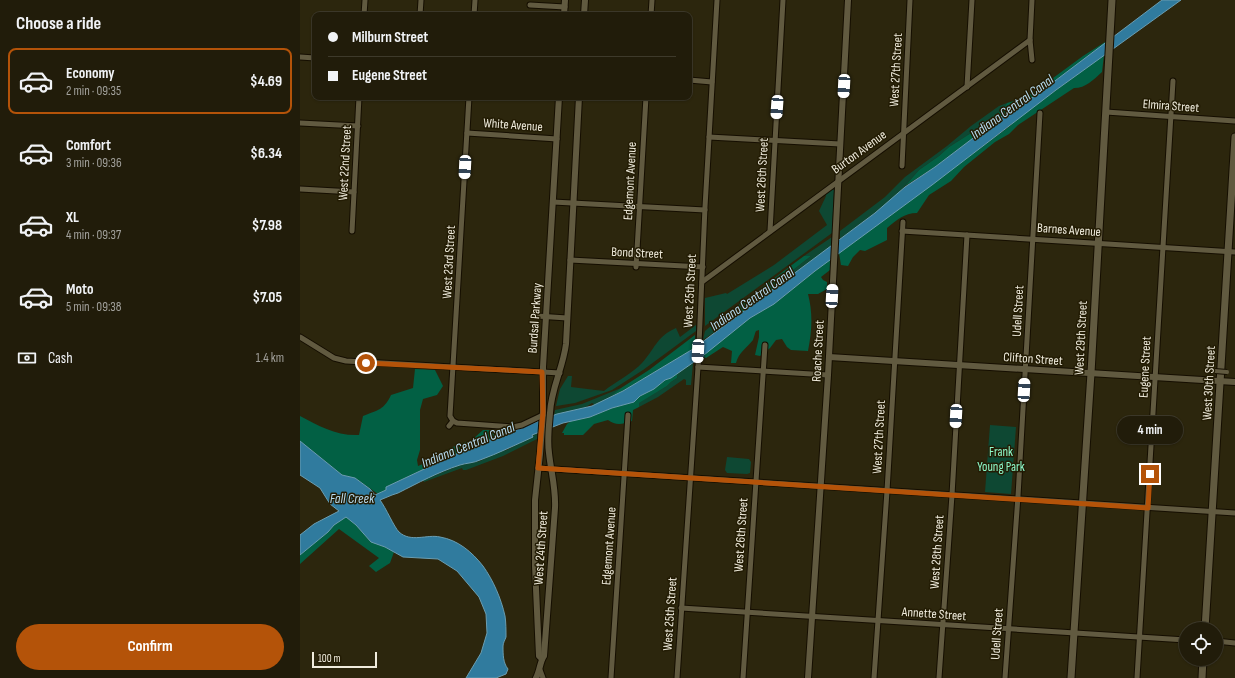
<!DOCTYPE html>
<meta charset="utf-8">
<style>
:root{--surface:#211c0a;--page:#2d2918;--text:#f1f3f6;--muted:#a2a19c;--line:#3e3a2b;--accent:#b45309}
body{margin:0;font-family:"Sofia Sans Condensed",sans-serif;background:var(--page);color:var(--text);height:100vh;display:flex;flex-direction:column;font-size:15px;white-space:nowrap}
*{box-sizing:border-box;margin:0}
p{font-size:13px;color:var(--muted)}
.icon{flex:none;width:22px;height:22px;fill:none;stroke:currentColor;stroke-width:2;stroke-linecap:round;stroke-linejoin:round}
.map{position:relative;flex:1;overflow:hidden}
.sheet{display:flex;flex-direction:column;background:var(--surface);width:300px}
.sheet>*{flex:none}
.banner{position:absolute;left:12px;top:12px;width:380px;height:88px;border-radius:8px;box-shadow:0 1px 3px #0004,0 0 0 1px var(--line);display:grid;align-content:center;height:88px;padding:0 16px;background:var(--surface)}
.tools{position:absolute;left:879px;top:622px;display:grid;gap:8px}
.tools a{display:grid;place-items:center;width:44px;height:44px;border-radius:50%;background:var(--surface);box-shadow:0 1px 3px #0004,0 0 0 1px var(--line);font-size:20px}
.scale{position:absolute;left:12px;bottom:10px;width:65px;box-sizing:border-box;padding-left:4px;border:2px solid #f0ecdd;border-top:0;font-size:11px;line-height:14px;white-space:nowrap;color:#f0ecdd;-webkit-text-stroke:3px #231c04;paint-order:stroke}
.end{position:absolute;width:18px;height:18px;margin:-9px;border:5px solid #b45309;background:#fff;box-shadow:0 0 0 2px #fff}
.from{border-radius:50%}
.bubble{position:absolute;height:28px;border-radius:14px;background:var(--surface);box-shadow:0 1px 3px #0004,0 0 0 1px var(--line);font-size:13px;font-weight:700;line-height:28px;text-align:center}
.car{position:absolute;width:12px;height:24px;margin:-12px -6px;border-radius:5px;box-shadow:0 0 3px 1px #0007;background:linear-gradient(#fff 24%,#345 0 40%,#fff 0 76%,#345 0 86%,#fff 0)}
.banner b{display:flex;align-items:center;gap:14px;height:38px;font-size:15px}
.banner b+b{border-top:1px solid var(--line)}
.banner i{width:10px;height:10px;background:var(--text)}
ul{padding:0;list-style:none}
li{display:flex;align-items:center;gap:12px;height:66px;margin:0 8px 6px;padding:0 8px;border:2px solid transparent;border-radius:8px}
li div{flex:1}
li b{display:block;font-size:15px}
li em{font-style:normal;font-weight:700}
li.on{border-color:var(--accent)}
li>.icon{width:36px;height:36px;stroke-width:1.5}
h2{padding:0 16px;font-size:18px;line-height:48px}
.pay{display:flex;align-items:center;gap:10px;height:44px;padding:0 16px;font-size:15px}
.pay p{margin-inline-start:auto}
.cta{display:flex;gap:8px;margin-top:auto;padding:8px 16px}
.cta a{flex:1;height:46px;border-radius:24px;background:var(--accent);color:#fff;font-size:16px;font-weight:700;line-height:46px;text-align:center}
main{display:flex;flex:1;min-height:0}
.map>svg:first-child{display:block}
</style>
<main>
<section class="sheet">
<h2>Choose a ride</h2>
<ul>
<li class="on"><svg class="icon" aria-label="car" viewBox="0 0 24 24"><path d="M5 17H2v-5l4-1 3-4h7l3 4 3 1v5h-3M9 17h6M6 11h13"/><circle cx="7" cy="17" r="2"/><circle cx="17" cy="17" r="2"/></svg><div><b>Economy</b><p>2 min · 09:35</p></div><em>$4.69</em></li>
<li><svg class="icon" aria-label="car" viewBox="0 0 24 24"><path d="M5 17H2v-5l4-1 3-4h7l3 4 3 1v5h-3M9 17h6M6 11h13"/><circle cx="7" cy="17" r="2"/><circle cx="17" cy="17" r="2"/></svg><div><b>Comfort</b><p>3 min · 09:36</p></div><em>$6.34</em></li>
<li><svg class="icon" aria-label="car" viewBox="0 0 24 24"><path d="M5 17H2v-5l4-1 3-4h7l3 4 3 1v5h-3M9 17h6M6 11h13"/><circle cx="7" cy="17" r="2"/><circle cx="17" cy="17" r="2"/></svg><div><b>XL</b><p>4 min · 09:37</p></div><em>$7.98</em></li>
<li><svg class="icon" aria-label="car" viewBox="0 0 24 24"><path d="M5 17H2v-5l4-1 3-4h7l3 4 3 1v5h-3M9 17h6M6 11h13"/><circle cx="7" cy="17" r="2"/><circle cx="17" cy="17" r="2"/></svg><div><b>Moto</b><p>5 min · 09:38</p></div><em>$7.05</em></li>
</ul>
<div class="pay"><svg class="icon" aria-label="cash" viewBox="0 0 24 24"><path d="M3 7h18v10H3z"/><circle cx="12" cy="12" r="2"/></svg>Cash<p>1.4 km</p></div>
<div class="cta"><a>Confirm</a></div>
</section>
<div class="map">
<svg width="935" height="678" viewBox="0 0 935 678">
<rect width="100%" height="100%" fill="#2c260d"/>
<g fill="#0e4833">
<polygon points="707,103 704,108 682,126 649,147 639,156 619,170 605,186 592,200 540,239 540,231 585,197 605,177 647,146 671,126 699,106"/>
<polygon points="531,189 534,190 532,233 405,326 405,298 426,293 427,294 474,265 527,225 519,211 526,196 525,194"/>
<polygon points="532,237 531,246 478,285 479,281 511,256 504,256"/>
<polygon points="424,315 423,320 430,316 439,315 403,340 405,331"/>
<path d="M396,325V331L343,370L312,390L275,403L256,406L260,389L268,376H272L271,387L304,391C314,383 334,372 342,363C355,349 356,337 376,328L380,337Z"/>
<polygon points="393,363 391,385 386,385 386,380 384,379 358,397 339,407 338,403 367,386 371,382 377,378 378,373"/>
<polygon points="321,388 312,396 313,396 292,406 294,404 292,403 286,407 254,416 255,410 282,404"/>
<polygon points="690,425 716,427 711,494 685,492"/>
<polygon points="237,433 237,439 203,456 166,470 163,470 162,468 124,482 123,480 160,465 180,461 200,451 207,450"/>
<polygon points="427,457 449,459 451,462 450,473 447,474 427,473 425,470"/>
</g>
<g fill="#026044">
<polygon points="805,42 805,44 802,46 735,96 714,107 635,167 605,186 619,170 639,156 649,147 682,126 704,108 707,103 721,99 734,92 783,56"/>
<path d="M804,55L802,72C793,80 786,88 774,88L718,125L709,134L695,142L664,167L651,181L629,195L617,213C604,213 597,220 587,228V240L565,251L560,250L553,257L548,266L541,265L539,253L710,126L718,118Z"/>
<polygon points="504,256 511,256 479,281 478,285 439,315 430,316 423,321 425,315"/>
<path d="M530,259V270L521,277L523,280L527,282V289L518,294H508C513,313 512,331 508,351L491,350L487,347L482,339L476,340L470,348L460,356L455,355L459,337V330L456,331C455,333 454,337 453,340C446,349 439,352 436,363H431L432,351L423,347L406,358L402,356L450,318L474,304Z"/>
<polygon points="395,335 395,347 393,349 323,391 311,396 321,388 349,370"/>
<path d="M115,369L135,370L143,386L137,395L123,399L120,410V450L117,460L118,466L135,459L146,451L155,446L172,440L183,430H209V433L169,448L86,487V490L78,494L55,478L42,475L0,441V416C19,426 36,436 59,435L63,416C78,410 84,410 91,395L113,388Z"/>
<path d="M378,373L377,378L371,382L367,386L339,403V407L333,410L332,421C323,424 316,426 308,420L294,424L283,435H264V433H262L267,424L271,421L290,417L312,408L334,402L340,396L354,389L365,380Z"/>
<polygon points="46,517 56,525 71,542 85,547 94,552 90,563 76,572 69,566 79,558 39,529 0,564 0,555 28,532 34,525"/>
</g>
<path fill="#307b9e" stroke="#6a9db1" d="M862,0H881L756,90L632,185L515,271L474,304L450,318L404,355L371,378L365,380L354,389L340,396L334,402L312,408L290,417L263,423L232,435L233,437C215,445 199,453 180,460C174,463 166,463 160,465C138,472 118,483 98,493L92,495L80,500C86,508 94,527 99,532C111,543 127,534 140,537C158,540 172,552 183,566C193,580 201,598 205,616C206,622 206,631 206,637C205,640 203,643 203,646C203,654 203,663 208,669L206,674L196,678H166L181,653L187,633L186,614L179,597L157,571L138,559L103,557L85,547L71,542L56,525L46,517L34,525L28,532L0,555V535L14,524L39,511L30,504L20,488L0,475V441L42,475L55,478L70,489L75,495L86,490V487L169,448L257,414L292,406L323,391L393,349L575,213L605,187L635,167L714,107L735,96Z"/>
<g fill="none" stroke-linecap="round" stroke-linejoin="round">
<g stroke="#150e00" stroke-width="7">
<g id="minor">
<polyline points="230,5 265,7"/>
<polyline points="64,15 65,0"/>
<polyline points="120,15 121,0"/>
<polyline points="174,15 175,0"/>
<polyline points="351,15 352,0"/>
<polyline points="0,57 15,58"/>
<polyline points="732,60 730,40 732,0"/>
<polyline points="389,80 412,82"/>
<polyline points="667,87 672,0"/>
<polyline points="806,112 935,121"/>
<polyline points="0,123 58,126"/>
<polyline points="167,133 257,139"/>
<polyline points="409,137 540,144"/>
<polyline points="602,166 610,0"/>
<polyline points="0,189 54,192"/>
<polyline points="253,202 405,210"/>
<polyline points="52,231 59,97"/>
<polyline points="470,231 483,0"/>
<polyline points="602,231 935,252"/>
<polyline points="270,260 403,267"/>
<polyline points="336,267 346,97"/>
<polyline points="402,282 730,40"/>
<polyline points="237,316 267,318"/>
<polyline points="0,337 34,358 46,361 260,373"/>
<polyline points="398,367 528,375"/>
<polyline points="153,421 157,423 213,427 222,425 243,415"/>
<polyline points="149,426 153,421 150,416 169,97"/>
<polyline points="238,468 935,513"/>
<polyline points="381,608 886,640"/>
<polyline points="916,641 935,643"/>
<polyline points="240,670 243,678"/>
<polyline points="311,678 328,415"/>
<polyline points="377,678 398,367 405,207 417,0"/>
<polyline points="443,678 465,345"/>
<polyline points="574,678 587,491 603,222"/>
<polyline points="639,678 652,495 667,235"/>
<polyline points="705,678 718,496 740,113"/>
<polyline points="837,678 873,81"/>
</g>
</g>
<g stroke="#150e00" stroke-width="8">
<g id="tertiary">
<polyline points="264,15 265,0"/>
<polyline points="284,15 285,0"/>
<polyline points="529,357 935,382"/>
<polyline points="242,659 239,656 235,566 235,500 240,454 243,412 243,367 259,97"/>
<path d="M236,678C240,671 240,661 244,656L255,508C256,489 251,472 249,453C247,440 249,426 250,413C251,389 263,368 266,344L279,97"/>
<polyline points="508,678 528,375 548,0"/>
</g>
</g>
<g stroke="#150e00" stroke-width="9">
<g id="secondary">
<polyline points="905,629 935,137"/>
<polyline points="771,678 791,373 812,0"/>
<polyline points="902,678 903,659"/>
</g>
</g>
<use href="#minor" stroke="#615a40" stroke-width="5"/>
<use href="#tertiary" stroke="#615a40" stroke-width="6"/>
<use href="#secondary" stroke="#615a40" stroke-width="7"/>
<g stroke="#150e00" stroke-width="6" stroke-linecap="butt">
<polyline id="pedestrian-bridge" points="915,371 927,372"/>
</g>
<use href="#pedestrian-bridge" stroke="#615a40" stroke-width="4"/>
</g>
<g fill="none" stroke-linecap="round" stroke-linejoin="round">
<polyline stroke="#b45309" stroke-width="5" points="66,363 242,372 243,412 238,468 848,508 850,474"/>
</g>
<g text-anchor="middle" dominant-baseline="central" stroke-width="3" stroke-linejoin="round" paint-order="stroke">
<g font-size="13" fill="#f0ecdd" stroke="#231c04">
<text transform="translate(596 70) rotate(-87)">West 27th Street</text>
<text transform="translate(871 106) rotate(4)">Elmira Street</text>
<text transform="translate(213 125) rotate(4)">White Avenue</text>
<text transform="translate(559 152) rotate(-36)">Burton Avenue</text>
<text transform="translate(45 163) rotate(-87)">West 22nd Street</text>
<text transform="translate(462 175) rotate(-87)">West 26th Street</text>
<text transform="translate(330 181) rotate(-87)">Edgemont Avenue</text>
<text transform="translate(769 230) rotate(4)">Barnes Avenue</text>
<text transform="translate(337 253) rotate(3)">Bond Street</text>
<text transform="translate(149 262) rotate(-87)">West 23rd Street</text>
<text transform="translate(390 291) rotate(-87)">West 25th Street</text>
<text transform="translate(718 311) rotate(-87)">Udell Street</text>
<text transform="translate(235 318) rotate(-86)">Burdsal Parkway</text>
<text transform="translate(781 338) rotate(-87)">West 29th Street</text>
<text transform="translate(518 351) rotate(-87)">Roache Street</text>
<text transform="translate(733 359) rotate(4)">Clifton Street</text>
<text transform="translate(845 367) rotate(-87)">Eugene Street</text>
<text transform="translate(909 383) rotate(-87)">West 30th Street</text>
<text transform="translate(579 437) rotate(-87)">West 27th Street</text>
<text transform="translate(441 535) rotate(-86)">West 26th Street</text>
<text transform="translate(309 546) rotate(-86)">Edgemont Avenue</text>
<text transform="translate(241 548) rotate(-86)">West 24th Street</text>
<text transform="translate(637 552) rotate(-86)">West 28th Street</text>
<text transform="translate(370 614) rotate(-86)">West 25th Street</text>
<text transform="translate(634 614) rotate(4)">Annette Street</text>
<text transform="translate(697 634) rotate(-86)">Udell Street</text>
</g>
<g font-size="13" fill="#8dfacb" stroke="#231c04">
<text x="701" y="452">Frank<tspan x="701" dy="15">Young Park</tspan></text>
</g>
<g font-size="14" font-style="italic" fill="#b8ddf2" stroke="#231c04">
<text transform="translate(712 107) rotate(-36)">Indiana Central Canal</text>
<text transform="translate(452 299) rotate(-35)">Indiana Central Canal</text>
<text transform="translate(168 445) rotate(-22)">Indiana Central Canal</text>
<text x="52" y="498">Fall Creek</text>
</g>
</g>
</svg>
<div class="tools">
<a><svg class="icon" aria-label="locate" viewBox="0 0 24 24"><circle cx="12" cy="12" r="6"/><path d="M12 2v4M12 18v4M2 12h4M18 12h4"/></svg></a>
</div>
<div class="scale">100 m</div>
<i class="end from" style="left:66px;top:363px"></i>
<i class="end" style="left:850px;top:474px"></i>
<div class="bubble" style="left:817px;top:416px;width:66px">4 min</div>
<i class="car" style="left:544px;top:86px;rotate:183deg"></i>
<i class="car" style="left:477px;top:107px;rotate:184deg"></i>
<i class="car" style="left:165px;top:167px;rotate:183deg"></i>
<i class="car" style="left:532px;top:296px;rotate:3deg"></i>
<i class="car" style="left:398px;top:351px;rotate:183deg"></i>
<i class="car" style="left:724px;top:390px;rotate:3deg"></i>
<i class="car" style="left:656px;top:416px;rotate:183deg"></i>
<div class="banner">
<b><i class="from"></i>Milburn Street</b>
<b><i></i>Eugene Street</b>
</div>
</div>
</main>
